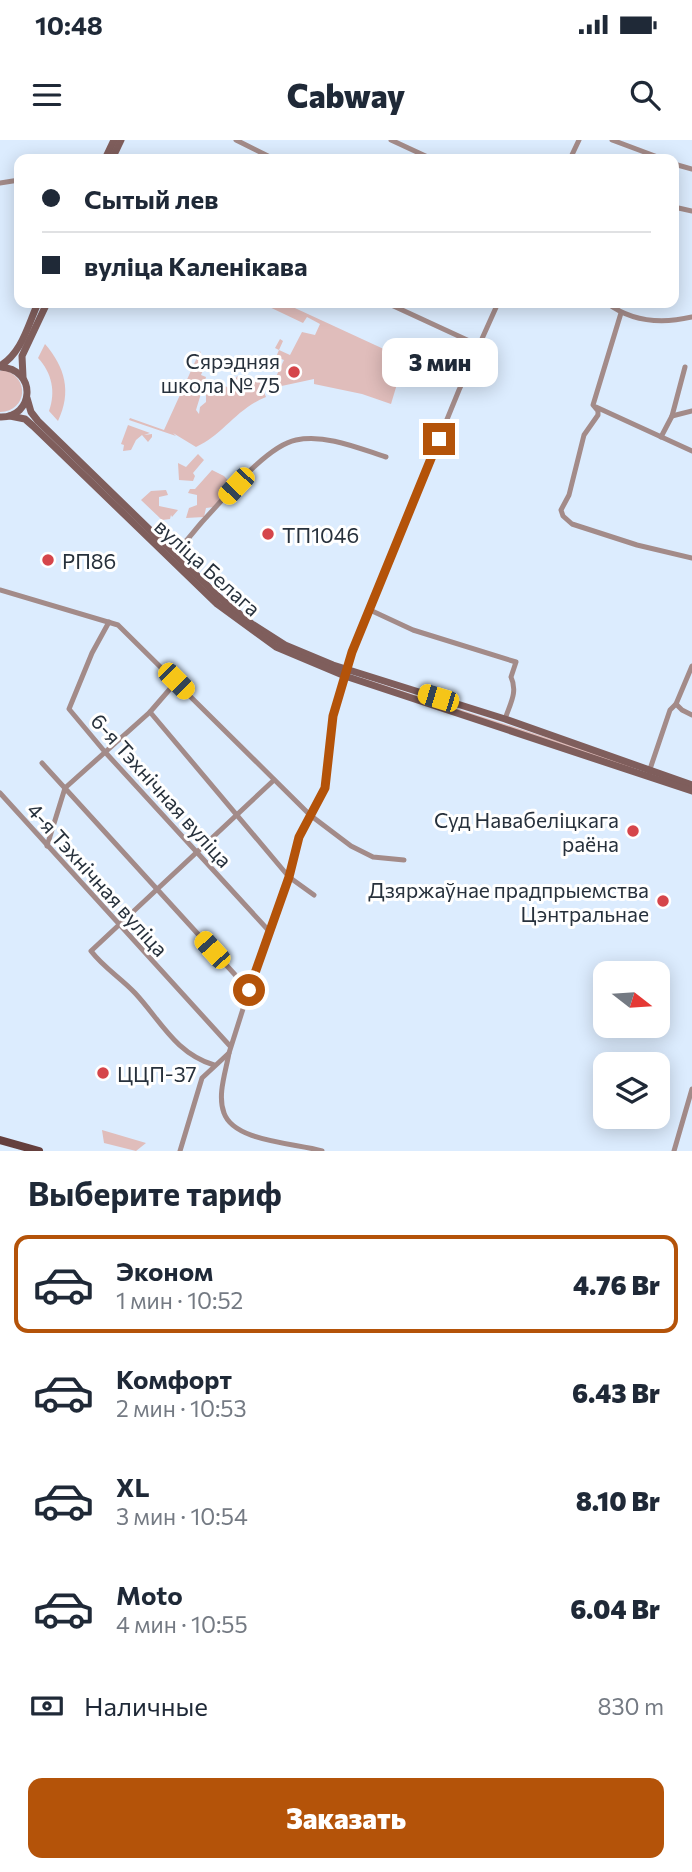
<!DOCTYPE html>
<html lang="ru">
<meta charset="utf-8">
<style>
:root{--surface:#fff;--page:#f2f2f3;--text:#1f2937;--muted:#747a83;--line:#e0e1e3;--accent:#b45309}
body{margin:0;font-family:Commissioner,sans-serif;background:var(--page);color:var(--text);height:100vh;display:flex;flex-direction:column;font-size:26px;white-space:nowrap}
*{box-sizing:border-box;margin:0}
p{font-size:23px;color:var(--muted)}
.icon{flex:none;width:38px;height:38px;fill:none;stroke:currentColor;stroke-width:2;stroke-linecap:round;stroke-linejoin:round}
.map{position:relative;height:1011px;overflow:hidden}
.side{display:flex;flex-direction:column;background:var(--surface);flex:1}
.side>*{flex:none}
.banner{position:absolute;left:14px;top:14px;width:665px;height:154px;border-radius:14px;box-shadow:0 4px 18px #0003;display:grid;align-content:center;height:154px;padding:0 28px;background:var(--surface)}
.needle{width:46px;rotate:107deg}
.buttons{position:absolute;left:593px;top:821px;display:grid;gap:14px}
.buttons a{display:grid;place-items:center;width:77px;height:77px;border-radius:14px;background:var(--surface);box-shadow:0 4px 18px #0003;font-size:35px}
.end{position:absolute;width:32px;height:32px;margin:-16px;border:9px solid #b45309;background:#fff;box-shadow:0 0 0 4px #fff}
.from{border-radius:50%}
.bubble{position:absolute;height:49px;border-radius:14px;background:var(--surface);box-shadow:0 4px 18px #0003;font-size:23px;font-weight:800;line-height:49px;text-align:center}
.car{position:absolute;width:21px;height:42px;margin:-21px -10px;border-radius:9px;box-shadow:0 0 5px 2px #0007;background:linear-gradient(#f5c518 24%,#345 0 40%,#f5c518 0 76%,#345 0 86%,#f5c518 0)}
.banner b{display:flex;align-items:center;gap:24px;height:66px;font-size:26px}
.banner b+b{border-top:2px solid var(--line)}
.banner i{width:18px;height:18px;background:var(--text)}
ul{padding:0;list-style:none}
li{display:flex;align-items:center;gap:21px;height:98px;margin:0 14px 10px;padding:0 14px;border:4px solid transparent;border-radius:14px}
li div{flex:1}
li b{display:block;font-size:26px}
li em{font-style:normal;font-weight:800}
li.current{border-color:var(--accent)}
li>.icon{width:63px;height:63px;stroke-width:1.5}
h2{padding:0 28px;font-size:32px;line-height:84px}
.pay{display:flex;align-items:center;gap:18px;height:77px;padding:0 28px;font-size:26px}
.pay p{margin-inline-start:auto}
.button{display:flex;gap:14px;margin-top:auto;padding:14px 28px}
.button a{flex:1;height:80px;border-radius:14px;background:var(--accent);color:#fff;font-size:28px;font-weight:800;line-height:80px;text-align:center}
.status{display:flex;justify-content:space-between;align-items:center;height:49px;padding:0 35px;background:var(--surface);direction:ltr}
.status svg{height:19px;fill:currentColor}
header{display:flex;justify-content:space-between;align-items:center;height:91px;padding:0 28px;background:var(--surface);font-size:32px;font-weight:800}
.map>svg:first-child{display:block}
</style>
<div class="status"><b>10:48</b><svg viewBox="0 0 49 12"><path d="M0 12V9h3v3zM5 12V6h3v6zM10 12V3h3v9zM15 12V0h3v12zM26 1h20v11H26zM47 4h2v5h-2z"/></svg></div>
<header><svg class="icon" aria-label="menu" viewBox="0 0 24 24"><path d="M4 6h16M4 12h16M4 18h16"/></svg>Cabway<svg class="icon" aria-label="search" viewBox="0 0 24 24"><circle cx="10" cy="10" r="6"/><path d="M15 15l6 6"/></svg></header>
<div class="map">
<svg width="692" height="1011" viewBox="0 0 692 1011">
<rect width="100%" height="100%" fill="#dcecfe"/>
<g fill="#e0bdbb">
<path d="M261,163H284L401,217L403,224L391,264L362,254L314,244V239L263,250L266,257C236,269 223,295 196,307L173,293L176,296L129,280L130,278L164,290L200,211L205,225L201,235L206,237L196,270L199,274L200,267L206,262V248L213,240L231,249L237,236L252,243L254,240L271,247L284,220L276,217L279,210L275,208L280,199L283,201L279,210L290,215L302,192L315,195L320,184L307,177L303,183Z"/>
<path d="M45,204C65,227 72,252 58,281L49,271C56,252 52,233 38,218Z"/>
<path d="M3,230C30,236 28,271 0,272V231Z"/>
<polygon points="128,285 150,293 144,295 152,294 152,297 148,302 142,295 136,300 131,310 123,311 124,305 121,304"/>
<polygon points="198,314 204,320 193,333 195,336 193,341 179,340 178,323 186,327"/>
<polygon points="212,330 224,336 233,346 214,367 206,368 204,377 186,378 189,368 197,365 197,355 188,353 190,349 195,349"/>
<polygon points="166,350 168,355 159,357 159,366 178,370 172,377 171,375 170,379 162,380 141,360 151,351"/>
<polygon points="362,538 635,626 634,629 362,540"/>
<polygon points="102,990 146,1003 136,1011 104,1003"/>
</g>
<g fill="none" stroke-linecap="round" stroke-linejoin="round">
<g stroke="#a38b89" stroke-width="5">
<polyline points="236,0 274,19"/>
<polyline points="391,0 432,19"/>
<polyline points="612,0 663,19"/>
<polyline points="570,19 579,0"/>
<polyline points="674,24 692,29"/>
<polyline points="0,43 19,40"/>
<polyline points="674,67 692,71"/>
<polyline points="387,163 478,205"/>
<path d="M607,163C632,182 662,184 692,177"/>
<polyline points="621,173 593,265 598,271 598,275 584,295 569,355 561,370 563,376 572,384 637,405 692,418"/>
<polyline points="596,267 692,311"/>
<polyline points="672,276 685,227"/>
<polyline points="661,297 672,276 692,271"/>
<path d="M173,413C184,406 193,392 202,382C224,359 266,306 296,300C326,294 358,308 386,317"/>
<polyline points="0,450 118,485 310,675 351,706 373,717 404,720"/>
<path d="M370,470L413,490L516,522L511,537C518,552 510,564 505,579"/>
<polyline points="109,482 92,513 69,569 105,612 269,791"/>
<polyline points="692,526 676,564 682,570 692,575"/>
<polyline points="150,572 289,737 314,755"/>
<polyline points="42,623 249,850"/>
<polyline points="649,632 670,570 676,564"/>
<polyline points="0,653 230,906"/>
<polyline points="47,706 65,648 150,572 176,542"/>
<path d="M229,913C226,931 217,955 224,973C234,1002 296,1003 322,1011"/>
<path d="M214,925C175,913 161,881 135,853C121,838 104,828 91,811L274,640"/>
<polyline points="180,1011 202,938 229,913 249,850 289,737 299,697 325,648 333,576 352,512 459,250 498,163"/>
<polyline points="674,1011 692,949"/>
</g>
<g stroke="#7f5e5c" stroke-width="7">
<polyline points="105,19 114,0"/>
<polyline points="112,19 121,0"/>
<path d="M0,226C22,213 28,185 38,163"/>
<path d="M0,227C38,229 34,278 0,277"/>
<polyline points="23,237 22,216 47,163"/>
<polyline points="27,258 31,272 38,281 220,458 252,484 285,505 333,525 505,579 692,645"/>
<polyline points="10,276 25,279 33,286 217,464 276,507 345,536 692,651"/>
</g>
<polyline stroke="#653f3d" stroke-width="8" points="0,1000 39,1011"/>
</g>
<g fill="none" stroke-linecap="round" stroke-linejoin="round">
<polyline stroke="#b45309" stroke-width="9" points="249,850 289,737 299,697 325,648 333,576 352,512 439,299"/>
</g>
<g fill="#d5454a" stroke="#fff" stroke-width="2.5">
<circle cx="294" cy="232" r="7"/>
<circle cx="268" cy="394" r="7"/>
<circle cx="48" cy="420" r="7"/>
<circle cx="633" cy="691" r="7"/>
<circle cx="663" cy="761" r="7"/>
<circle cx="103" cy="933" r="7"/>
</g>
<g text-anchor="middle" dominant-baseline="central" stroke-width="6" stroke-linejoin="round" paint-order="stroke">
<g font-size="21" fill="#27313c" stroke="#fff" text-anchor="end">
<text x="280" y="220">Сярэдняя<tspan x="280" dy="24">школа № 75</tspan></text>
<text x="282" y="394" text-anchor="start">ТП1046</text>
<text x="62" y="420" text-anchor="start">РП86</text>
<text x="619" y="679">Суд Навабеліцкага<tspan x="619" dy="24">раёна</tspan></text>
<text x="649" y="749">Дзяржаўнае прадпрыемства<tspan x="649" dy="24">Цэнтральнае</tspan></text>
<text x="117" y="933" text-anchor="start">ЦЦП-37</text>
</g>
<g font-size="21" fill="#27313c" stroke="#fff">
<text transform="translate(208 427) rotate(42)">вуліца Белага</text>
<text transform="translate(162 650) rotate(48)">6-я Тэхнічная вуліца</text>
<text transform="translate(98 739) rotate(48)">4-я Тэхнічная вуліца</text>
</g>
</g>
</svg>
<div class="buttons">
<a><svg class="needle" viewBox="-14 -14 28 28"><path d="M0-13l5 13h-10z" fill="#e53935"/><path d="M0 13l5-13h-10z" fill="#747a83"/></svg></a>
<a><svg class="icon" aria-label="layers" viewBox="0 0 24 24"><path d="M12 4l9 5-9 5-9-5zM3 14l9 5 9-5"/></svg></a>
</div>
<i class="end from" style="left:249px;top:850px"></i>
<i class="end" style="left:439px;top:299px"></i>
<div class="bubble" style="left:382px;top:198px;width:116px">3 мин</div>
<i class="car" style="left:236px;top:346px;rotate:223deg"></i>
<i class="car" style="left:176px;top:541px;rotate:135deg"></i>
<i class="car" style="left:438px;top:558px;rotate:287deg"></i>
<i class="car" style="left:212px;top:810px;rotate:318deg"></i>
<div class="banner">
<b><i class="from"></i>Сытый лев</b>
<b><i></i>вуліца Каленікава</b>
</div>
</div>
<section class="side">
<h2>Выберите тариф</h2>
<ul>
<li class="current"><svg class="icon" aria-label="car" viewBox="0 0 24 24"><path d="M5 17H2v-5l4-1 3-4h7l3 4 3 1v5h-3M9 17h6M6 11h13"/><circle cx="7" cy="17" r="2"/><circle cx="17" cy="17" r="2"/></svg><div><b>Эконом</b><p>1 мин · 10:52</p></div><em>4.76 Br</em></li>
<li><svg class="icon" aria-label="car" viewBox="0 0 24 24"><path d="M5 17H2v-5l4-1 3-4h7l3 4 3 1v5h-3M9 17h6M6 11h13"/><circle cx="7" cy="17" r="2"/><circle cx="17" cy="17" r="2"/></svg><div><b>Комфорт</b><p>2 мин · 10:53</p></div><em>6.43 Br</em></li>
<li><svg class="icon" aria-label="car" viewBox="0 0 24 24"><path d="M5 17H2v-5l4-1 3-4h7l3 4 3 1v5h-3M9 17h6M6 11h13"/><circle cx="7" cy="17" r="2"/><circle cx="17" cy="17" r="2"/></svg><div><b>XL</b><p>3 мин · 10:54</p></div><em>8.10 Br</em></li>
<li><svg class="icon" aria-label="car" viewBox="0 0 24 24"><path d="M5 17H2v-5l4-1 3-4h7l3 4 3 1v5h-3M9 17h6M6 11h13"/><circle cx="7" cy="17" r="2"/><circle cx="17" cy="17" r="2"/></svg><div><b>Moto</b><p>4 мин · 10:55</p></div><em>6.04 Br</em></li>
</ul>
<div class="pay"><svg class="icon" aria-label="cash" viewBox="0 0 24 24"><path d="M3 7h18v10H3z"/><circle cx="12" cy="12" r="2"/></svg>Наличные<p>830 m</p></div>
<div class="button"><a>Заказать</a></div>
</section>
